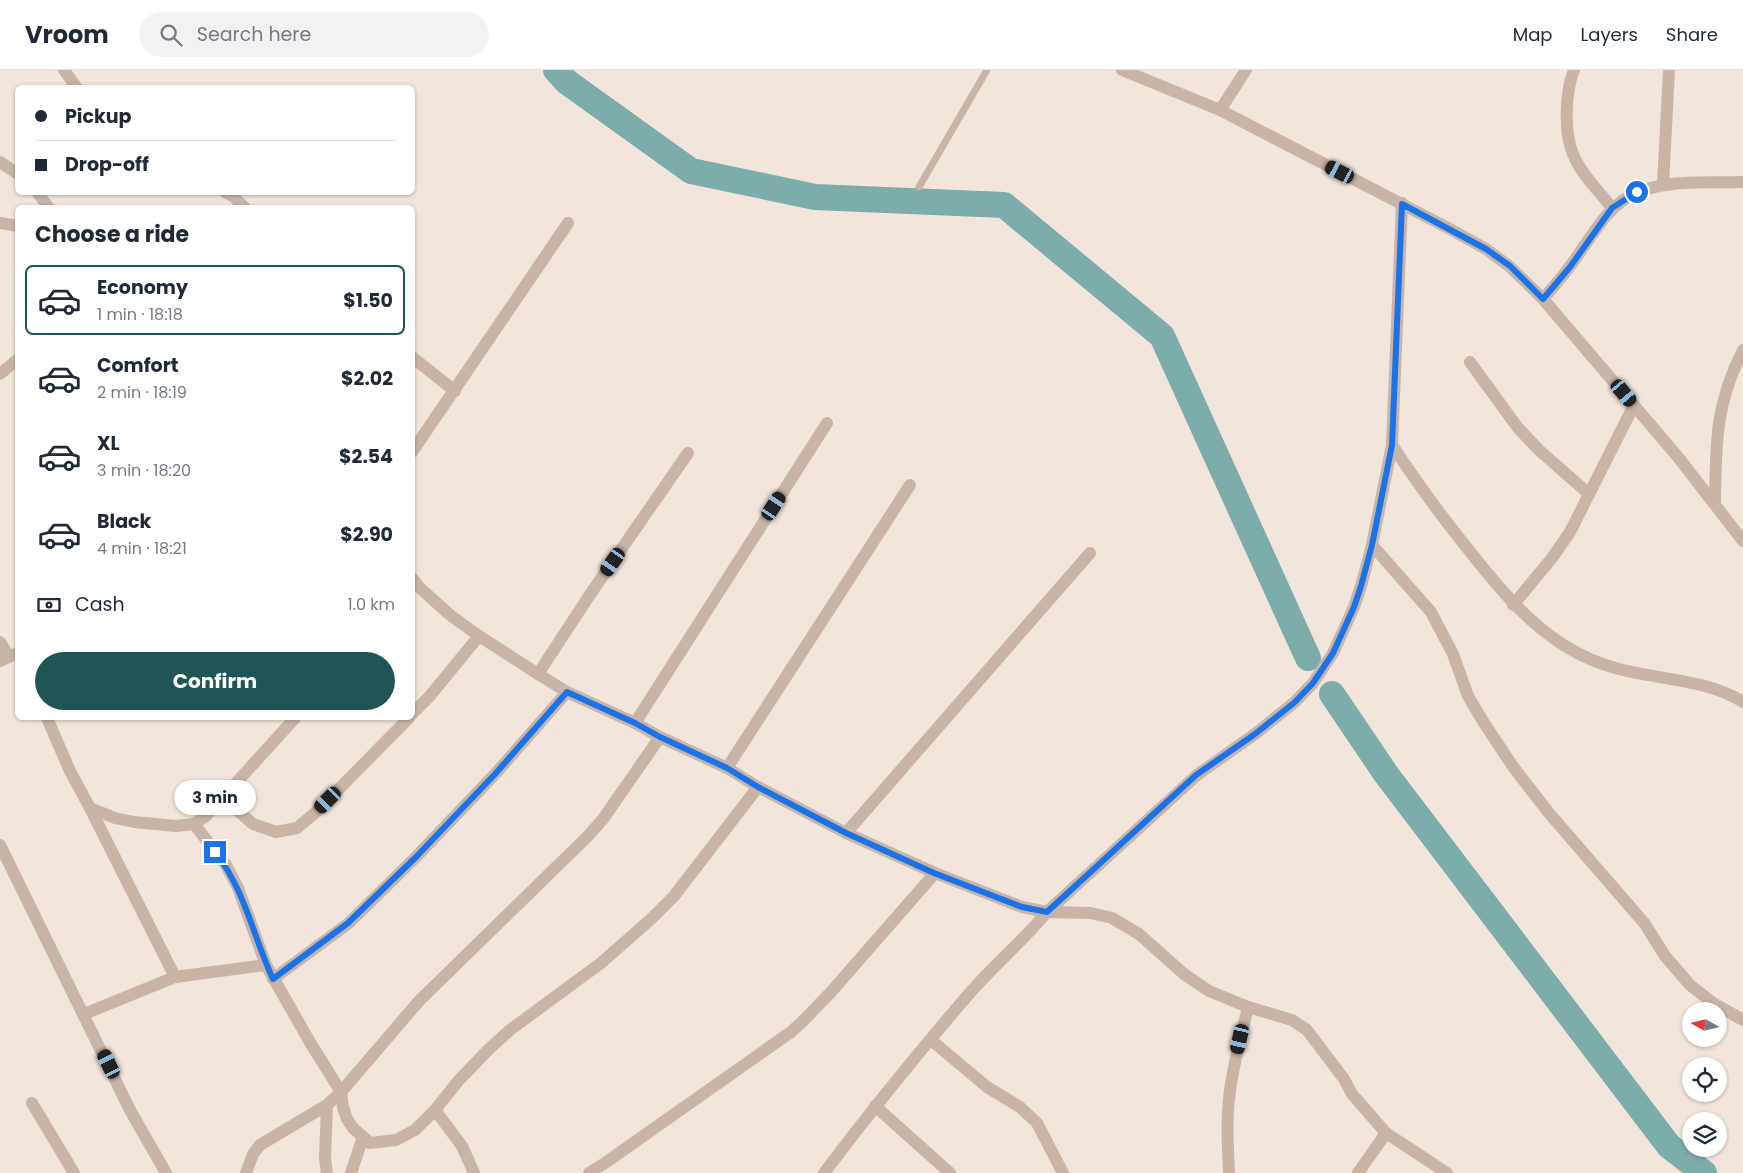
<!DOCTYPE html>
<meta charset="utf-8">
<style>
:root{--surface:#fff;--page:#f2f2f3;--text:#1f2937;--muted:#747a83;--line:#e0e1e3;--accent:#1f5655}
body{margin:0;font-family:Poppins,sans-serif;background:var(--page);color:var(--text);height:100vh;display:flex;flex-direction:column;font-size:19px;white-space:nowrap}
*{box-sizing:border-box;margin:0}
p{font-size:16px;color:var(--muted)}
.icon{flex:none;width:28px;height:28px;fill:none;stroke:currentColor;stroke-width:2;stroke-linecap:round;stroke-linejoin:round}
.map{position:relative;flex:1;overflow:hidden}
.details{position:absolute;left:15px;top:135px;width:400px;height:515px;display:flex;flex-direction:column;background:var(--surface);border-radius:8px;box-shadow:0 1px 4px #0004}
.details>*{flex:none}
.hud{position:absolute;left:15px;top:15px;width:400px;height:110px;border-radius:8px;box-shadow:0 1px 4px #0004;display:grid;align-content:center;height:110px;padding:0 20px;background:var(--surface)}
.needle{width:32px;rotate:278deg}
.fabs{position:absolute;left:1682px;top:932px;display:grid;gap:10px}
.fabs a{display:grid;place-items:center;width:45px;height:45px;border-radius:50%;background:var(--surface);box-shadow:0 1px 4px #0004;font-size:25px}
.end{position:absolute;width:22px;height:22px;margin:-11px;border:6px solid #1a73e8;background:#fff;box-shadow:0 0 0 2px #fff}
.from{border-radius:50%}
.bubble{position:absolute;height:35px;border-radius:18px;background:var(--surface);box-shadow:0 1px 4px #0004;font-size:16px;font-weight:700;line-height:35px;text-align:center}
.car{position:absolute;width:15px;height:30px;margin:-15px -8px;border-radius:6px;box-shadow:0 0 4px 1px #0007;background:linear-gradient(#222 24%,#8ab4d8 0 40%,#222 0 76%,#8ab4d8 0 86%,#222 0)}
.hud b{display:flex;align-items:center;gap:18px;height:48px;font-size:19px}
.hud b+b{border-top:1px solid var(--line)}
.hud i{width:12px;height:12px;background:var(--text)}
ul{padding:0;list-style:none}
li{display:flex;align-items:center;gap:15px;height:70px;margin:0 10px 8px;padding:0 10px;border:2px solid transparent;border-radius:8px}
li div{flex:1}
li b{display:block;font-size:19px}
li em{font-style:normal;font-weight:700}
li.current{border-color:var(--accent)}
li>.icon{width:45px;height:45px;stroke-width:1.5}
h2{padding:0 20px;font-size:22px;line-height:60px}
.pay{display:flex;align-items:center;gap:12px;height:55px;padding:0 20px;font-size:19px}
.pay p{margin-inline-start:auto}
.action{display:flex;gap:10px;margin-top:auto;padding:10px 20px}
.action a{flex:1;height:58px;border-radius:30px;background:var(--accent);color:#fff;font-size:20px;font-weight:700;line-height:58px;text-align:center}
header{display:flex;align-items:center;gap:30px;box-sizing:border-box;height:70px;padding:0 25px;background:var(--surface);border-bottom:1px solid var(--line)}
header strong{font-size:24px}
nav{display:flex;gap:28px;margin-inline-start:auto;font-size:18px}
.search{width:350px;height:45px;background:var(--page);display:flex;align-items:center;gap:12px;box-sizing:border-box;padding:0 18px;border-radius:28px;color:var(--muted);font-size:19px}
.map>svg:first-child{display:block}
</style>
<header>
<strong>Vroom</strong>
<div class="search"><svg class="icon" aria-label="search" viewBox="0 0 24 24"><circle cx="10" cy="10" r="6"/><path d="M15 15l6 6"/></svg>Search here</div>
<nav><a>Map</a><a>Layers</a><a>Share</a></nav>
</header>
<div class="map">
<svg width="1743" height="1103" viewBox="0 0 1743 1103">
<rect width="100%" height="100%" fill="#f1e5dc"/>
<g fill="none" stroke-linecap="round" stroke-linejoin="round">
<g stroke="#7cadab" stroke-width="26">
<polyline points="556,0 567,12 691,101 815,127 1004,135 1162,266 1308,588"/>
<polyline points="1332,624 1386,704 1669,1076 1704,1103"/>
</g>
<polyline stroke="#c9b4a8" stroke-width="7" points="919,117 987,0"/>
<g stroke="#c9b4a8" stroke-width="12">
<polyline points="64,0 77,18"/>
<polyline points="1122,0 1220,40 1450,159 1486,179 1509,196 1543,229 1678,387 1743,471"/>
<path d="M1574,0C1565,22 1564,63 1573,84C1581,104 1599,121 1612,138"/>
<polyline points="1220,40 1246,0"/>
<polyline points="0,92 18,104"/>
<polyline points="1663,115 1669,0"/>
<polyline points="37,122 49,138"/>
<polyline points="225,122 234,127 245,138"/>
<polyline points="0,153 18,156"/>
<path d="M1543,229C1552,218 1562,208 1570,196C1590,171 1605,136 1636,123C1668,109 1708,113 1743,112"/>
<polyline points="412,287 455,321"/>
<polyline points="1470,292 1518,358 1540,381 1589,424"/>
<polyline points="0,304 18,289"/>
<path d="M1392,375C1416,411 1441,446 1468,479C1507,529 1549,579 1612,597C1654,610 1705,608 1743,632"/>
<polyline points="412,382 568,153"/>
<path d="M1715,433C1716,373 1715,335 1743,280"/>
<polyline points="1372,475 1431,542 1453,584 1468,626 1484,653 1514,698 1549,743 1645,854 1665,886 1690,915 1713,933 1743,950"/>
<polyline points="412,508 420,518 450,545 479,566 538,604 567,622 635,653 660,667 727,698 758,717 846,763 935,803 1022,837 1047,842 1091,843 1112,848 1139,864 1184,904 1209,921 1248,937 1292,950 1307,960 1344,1009 1352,1024 1386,1063 1447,1103"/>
<polyline points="1513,535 1552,488 1570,462 1634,335"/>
<polyline points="0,572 9,586"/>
<polyline points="0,591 18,583"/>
<polyline points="538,604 591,523 688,383"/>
<polyline points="412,644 429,627 479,566"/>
<polyline points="47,648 70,701 90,738 115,748 134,752 176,756 194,754 206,746 295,648"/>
<polyline points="635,653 827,353"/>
<polyline points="727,698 910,415"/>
<polyline points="223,728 253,754 276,762 297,758 316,742 409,648"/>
<polyline points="90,738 175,907"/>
<polyline points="194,754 226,795 238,818 266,895"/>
<polyline points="846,763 1090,483"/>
<polyline points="0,775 130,1040 166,1103"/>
<polyline points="273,909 349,853 416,787 496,703 567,622"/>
<polyline points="84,944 175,907 266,895 311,974 341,1022 343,1037 347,1049 353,1058 370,1073 396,1070 415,1060 435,1040 459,1010 489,979 510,960 601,893 651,849 674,826 758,717"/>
<polyline points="931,970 987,1017 1020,1037 1037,1053 1063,1103"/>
<polyline points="32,1033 74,1103"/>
<polyline points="875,1036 950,1103"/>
<polyline points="435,1040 462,1076 474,1103"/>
<polyline points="246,1103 253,1084 260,1075 327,1035 341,1022 419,931 589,765 603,749 660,667"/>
<polyline points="327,1103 325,1089 327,1035"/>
<polyline points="351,1103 363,1067"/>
<polyline points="589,1103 605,1093 791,962 805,949 831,922 935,803"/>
<path d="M824,1103C870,1042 918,983 968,925C993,896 1023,871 1047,842L1197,705L1255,664L1295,632L1313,613L1333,583L1354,537L1361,516L1372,475L1392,375L1402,133"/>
<path d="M1229,1103C1228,1078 1226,1054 1229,1029C1232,998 1241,967 1248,937"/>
<polyline points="1358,1103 1386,1063"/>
</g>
</g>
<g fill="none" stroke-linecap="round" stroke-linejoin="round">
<path stroke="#1a73e8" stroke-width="6" d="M215,782C245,820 253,866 273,909L348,853L416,787L496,703L567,622L635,653L660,667L727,698L758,717L846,763L934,803L1022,837L1047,842L1196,705L1255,664L1295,632L1313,613L1333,583L1354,537L1361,516L1372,475L1392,375L1402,134L1486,179L1510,196L1543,229L1570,197L1612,138L1637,122"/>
</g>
</svg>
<div class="fabs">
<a><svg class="needle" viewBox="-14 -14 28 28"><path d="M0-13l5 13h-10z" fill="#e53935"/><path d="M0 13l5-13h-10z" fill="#747a83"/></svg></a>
<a><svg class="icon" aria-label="locate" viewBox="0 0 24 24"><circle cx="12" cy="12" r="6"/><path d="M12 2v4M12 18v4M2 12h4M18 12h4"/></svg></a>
<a><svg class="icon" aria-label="layers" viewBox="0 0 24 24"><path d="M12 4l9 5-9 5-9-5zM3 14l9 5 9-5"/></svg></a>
</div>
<i class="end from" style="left:1637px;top:122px"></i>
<i class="end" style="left:215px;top:782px"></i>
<div class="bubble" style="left:174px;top:710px;width:82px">3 min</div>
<i class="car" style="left:1340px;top:102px;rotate:297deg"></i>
<i class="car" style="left:1624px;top:323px;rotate:140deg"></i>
<i class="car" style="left:774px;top:436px;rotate:33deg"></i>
<i class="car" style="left:613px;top:492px;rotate:215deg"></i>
<i class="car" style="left:328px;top:730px;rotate:225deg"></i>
<i class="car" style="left:1240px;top:969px;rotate:193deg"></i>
<i class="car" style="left:109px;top:994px;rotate:334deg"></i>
<div class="hud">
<b><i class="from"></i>Pickup</b>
<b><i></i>Drop-off</b>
</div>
<section class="details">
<h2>Choose a ride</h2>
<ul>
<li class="current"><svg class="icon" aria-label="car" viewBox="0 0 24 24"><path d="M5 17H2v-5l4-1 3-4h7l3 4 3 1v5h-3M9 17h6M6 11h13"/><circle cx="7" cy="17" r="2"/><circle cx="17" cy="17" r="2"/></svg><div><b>Economy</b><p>1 min · 18:18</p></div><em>$1.50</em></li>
<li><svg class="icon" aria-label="car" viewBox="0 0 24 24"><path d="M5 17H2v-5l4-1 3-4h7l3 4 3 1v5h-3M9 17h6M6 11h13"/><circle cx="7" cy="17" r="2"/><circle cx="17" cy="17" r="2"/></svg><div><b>Comfort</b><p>2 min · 18:19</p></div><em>$2.02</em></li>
<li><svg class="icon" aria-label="car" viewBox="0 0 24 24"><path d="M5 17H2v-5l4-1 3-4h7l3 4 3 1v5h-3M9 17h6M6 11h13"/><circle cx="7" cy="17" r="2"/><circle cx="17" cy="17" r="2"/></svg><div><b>XL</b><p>3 min · 18:20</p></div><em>$2.54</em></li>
<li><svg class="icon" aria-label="car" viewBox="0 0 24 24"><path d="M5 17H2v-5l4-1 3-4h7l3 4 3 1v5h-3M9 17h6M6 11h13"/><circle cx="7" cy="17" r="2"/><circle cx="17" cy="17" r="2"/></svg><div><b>Black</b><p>4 min · 18:21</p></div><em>$2.90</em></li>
</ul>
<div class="pay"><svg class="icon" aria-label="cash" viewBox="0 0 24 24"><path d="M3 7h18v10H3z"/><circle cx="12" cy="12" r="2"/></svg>Cash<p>1.0 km</p></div>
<div class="action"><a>Confirm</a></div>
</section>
</div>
